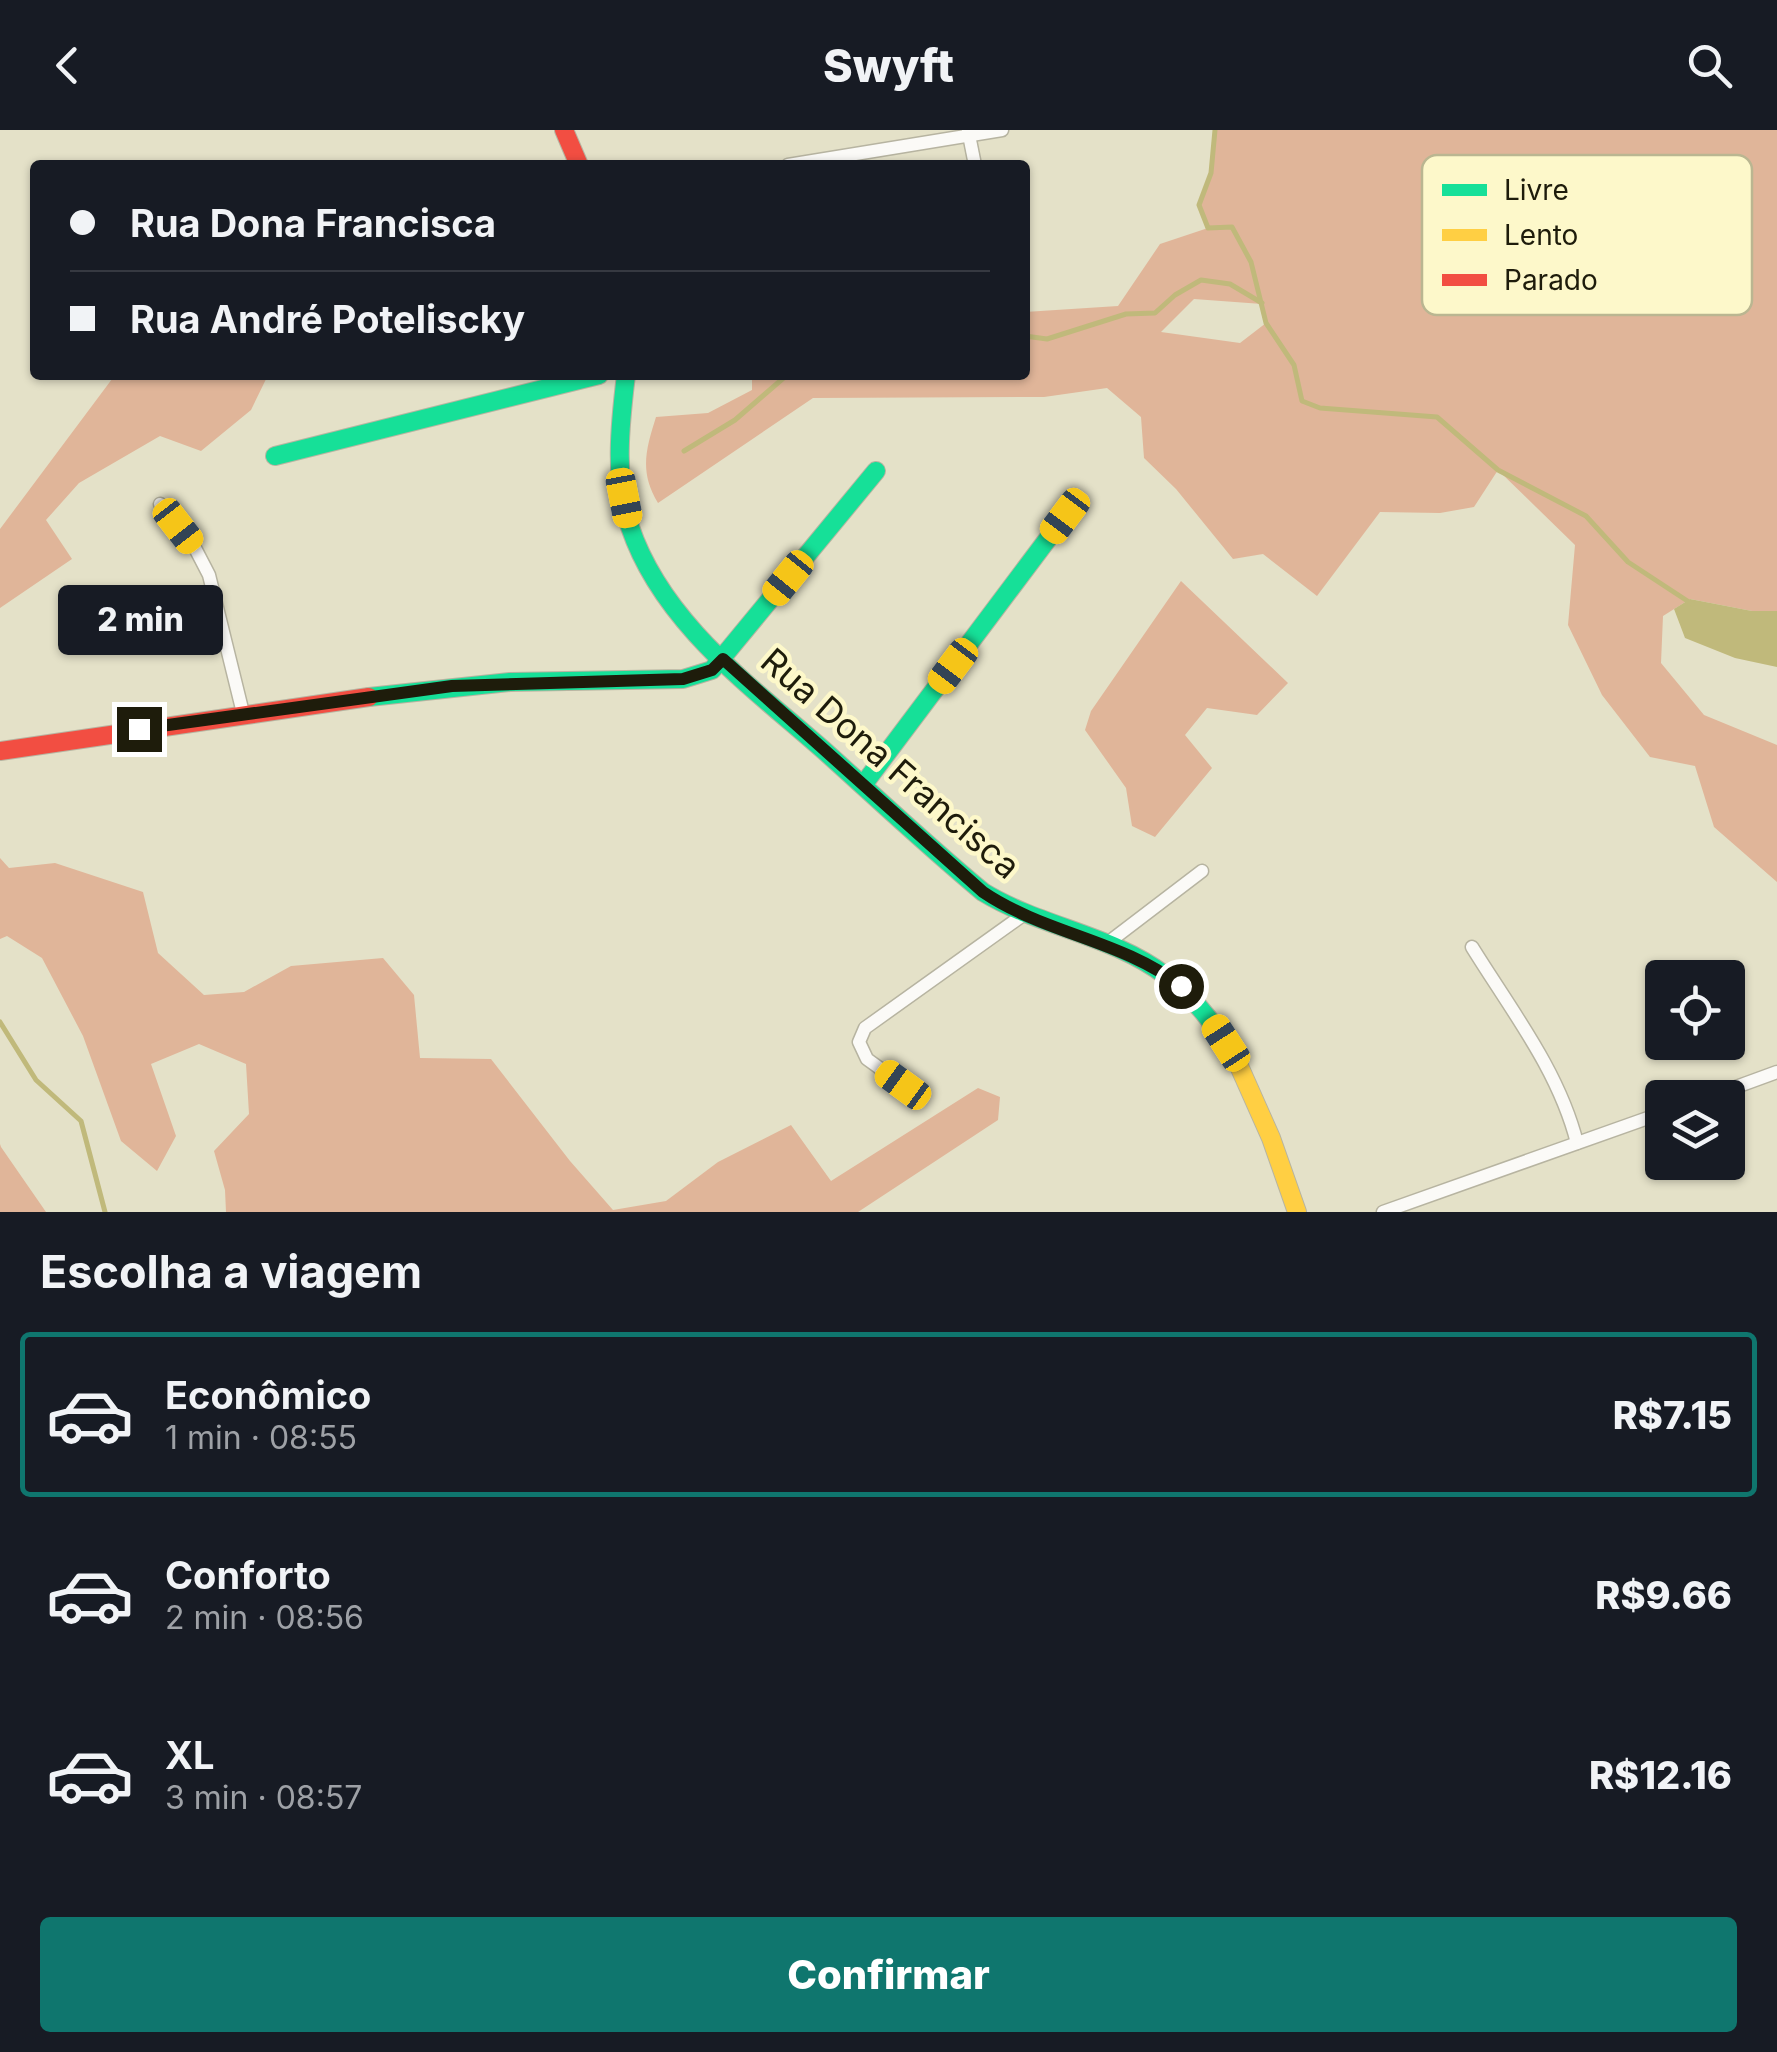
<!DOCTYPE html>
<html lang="pt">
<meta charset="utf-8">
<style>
:root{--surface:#171b24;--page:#242831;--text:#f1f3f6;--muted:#9ea1a6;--line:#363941;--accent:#0f766e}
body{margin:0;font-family:Inter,sans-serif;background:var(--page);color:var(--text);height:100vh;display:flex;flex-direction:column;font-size:38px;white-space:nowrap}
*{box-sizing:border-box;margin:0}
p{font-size:32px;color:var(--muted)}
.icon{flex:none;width:55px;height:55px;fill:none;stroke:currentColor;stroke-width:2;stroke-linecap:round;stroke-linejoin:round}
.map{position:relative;height:1082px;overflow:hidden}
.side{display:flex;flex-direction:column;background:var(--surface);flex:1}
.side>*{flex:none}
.top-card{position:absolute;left:30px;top:30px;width:1000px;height:220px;border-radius:10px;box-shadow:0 2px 8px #0004;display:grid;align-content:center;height:220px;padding:0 40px;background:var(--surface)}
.controls{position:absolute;left:1645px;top:830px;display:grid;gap:20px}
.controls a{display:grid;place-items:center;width:100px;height:100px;border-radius:10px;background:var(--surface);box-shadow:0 2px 8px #0004;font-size:50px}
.end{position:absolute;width:45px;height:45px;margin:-22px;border:12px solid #1e1c0b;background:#fff;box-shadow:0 0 0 5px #fff}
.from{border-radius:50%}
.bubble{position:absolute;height:70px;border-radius:10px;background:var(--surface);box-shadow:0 2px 8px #0004;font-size:32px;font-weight:800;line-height:70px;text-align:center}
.car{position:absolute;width:30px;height:60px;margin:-30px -15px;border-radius:12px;box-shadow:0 0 8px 2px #0007;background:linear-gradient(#f5c518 24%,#345 0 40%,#f5c518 0 76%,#345 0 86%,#f5c518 0)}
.top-card b{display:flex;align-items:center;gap:35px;height:95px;font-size:38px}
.top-card b+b{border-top:2px solid var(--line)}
.top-card i{width:25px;height:25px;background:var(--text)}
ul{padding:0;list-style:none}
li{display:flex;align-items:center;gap:30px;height:165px;margin:0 20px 15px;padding:0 20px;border:5px solid transparent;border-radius:10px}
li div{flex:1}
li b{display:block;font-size:38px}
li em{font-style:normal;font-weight:800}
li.on{border-color:var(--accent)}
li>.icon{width:90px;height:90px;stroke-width:1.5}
h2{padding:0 40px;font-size:45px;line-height:120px}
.button{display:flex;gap:20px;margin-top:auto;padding:20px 40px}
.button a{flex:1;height:115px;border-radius:10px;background:var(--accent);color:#fff;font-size:40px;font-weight:800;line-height:115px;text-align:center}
header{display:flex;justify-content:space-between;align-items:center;height:130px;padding:0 40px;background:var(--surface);font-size:45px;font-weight:800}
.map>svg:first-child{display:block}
</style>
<header><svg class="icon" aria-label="back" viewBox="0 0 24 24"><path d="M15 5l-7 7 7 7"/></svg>Swyft<svg class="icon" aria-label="search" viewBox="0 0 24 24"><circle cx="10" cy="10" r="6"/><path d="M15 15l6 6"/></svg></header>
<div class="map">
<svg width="1777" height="1082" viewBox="0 0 1777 1082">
<rect width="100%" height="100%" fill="#e4e1c8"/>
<g fill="#e0b599" fill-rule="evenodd">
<path d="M1215,0H1777V481H1752L1690,469L1663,486L1661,533L1704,585L1777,615V752L1714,697L1695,636L1650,627L1602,565L1568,495L1575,415L1498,340L1474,377L1440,383L1380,382L1317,466L1263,424L1233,429L1176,359L1144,328L1141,287L1107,258L1044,267L813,268L658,373C639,342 646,319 656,287L708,283L752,260V245H1025V182L1118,176L1160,114L1208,98L1199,75L1211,43ZM1194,169L1262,174L1266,193L1240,213L1161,202Z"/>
<polygon points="115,245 268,245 251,280 201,321 160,306 79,353 46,390 72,429 0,478 0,399"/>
<polygon points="1181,451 1288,553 1257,585 1207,578 1185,605 1212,638 1155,707 1132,696 1126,658 1085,600 1091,581"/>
<polygon points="0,728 9,738 55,733 143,762 158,823 204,865 244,862 291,836 383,828 414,865 420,928 491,929 570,1031 613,1080 666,1071 718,1032 791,995 831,1051 978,958 1000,967 998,990 858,1082 226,1082 225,1060 214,1021 249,984 246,934 199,914 151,934 176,1006 157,1041 121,1011 83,906 42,828 7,806 0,809"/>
<polygon points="0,1014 1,1017 46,1082 0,1082"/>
</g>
<polygon fill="#c0b97b" points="1690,469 1752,481 1777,481 1777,537 1735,528 1685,508 1674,479"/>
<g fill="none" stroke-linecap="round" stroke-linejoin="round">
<g stroke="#c0b97b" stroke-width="5">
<polyline points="1215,0 1211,43 1199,75 1208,98 1232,97 1251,132 1266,193 1294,235 1302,271 1320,278 1437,287 1498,340 1586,386 1628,432 1692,474"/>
<polyline points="1025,206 1047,209 1126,184 1155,183 1175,165 1201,150 1230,154 1262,173"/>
<polyline points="684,321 735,290 787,245"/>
<polyline points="0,892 36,950 81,991 105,1082"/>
</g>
<g stroke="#b7b4a1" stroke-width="15">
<g id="street">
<polyline points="968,0 975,35"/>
<polyline points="788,35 1002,0"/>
<polyline points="160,374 195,418 209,445 243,583"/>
<polyline points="1105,815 1202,741"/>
<path d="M1472,817C1511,880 1559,941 1577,1013"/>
<polyline points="903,955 867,929 859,912 865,898 1023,785"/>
<polyline points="1706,968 1777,942"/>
<polyline points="1383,1082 1662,983"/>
</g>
</g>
<g stroke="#b7b4a1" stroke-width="20">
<g id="fast">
<path d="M626,245C620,294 614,349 630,397C663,495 755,559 829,625C880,671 930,718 983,762C1040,797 1113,805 1166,846C1198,870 1220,902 1239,936"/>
<polyline points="275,326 599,245"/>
<polyline points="369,567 510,552 683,549 712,540 876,341"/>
<polyline points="863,655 1065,386"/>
</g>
</g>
<g stroke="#b7b4a1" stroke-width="20">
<polyline id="slow" points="1239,936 1271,1008 1297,1082"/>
</g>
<g stroke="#b7b4a1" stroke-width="20">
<g id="jam">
<polyline points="564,0 579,35"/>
<polyline points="0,621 369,567"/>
</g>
</g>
<use href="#street" stroke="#fbfaf7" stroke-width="12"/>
<use href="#fast" stroke="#16e098" stroke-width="18"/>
<use href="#slow" stroke="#ffcf43" stroke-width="18"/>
<use href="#jam" stroke="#f24e42" stroke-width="18"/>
</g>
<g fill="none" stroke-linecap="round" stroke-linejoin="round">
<path stroke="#1e1c0b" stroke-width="12" d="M139,599L452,556L683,549L712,540L723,529L983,762C1045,804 1122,810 1181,856"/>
</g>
<g text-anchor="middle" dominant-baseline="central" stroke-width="9" stroke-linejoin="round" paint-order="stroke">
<g font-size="35" fill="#1e1c0b" stroke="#fdf8ca">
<text transform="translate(891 633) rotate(41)">Rua Dona Francisca</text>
</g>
</g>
<rect x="1422" y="25" width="330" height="160" rx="15" fill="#fdf8ca" stroke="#bab691" stroke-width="2.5"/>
<rect x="1442" y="54" width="45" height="12" fill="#16e098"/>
<rect x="1442" y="99" width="45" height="12" fill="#ffcf43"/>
<rect x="1442" y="144" width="45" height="12" fill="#f24e42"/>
<g font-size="28" fill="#1e1c0b">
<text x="1504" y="70">Livre</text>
<text x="1504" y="115">Lento</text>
<text x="1504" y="160">Parado</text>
</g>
</svg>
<div class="controls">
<a><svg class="icon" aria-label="locate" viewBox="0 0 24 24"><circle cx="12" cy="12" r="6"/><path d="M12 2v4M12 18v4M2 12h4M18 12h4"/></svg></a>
<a><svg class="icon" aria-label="layers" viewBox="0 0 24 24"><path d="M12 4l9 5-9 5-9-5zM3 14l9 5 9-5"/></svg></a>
</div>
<i class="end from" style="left:1181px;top:856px"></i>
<i class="end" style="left:139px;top:599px"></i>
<div class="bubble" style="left:58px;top:455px;width:165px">2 min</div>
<i class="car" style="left:624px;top:368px;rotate:169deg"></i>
<i class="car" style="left:1065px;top:386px;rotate:217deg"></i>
<i class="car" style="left:178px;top:396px;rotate:142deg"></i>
<i class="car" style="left:788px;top:448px;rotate:219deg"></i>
<i class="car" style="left:953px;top:536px;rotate:217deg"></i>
<i class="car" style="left:1226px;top:913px;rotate:327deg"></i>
<i class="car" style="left:903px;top:955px;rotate:306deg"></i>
<div class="top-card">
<b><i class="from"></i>Rua Dona Francisca</b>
<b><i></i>Rua André Poteliscky</b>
</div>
</div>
<section class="side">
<h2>Escolha a viagem</h2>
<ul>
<li class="on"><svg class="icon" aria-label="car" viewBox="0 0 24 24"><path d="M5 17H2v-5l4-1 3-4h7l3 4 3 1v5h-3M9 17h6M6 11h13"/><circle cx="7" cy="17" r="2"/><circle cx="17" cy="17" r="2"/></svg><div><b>Econômico</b><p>1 min · 08:55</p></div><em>R$7.15</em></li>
<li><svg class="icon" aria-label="car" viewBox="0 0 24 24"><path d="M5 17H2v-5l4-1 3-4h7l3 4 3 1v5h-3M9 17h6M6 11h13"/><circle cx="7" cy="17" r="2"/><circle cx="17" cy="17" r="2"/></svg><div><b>Conforto</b><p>2 min · 08:56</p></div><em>R$9.66</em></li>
<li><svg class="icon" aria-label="car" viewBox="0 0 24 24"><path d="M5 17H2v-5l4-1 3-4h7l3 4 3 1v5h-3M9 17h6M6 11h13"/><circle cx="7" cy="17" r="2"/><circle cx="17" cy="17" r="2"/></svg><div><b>XL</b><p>3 min · 08:57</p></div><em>R$12.16</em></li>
</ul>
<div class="button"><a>Confirmar</a></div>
</section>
